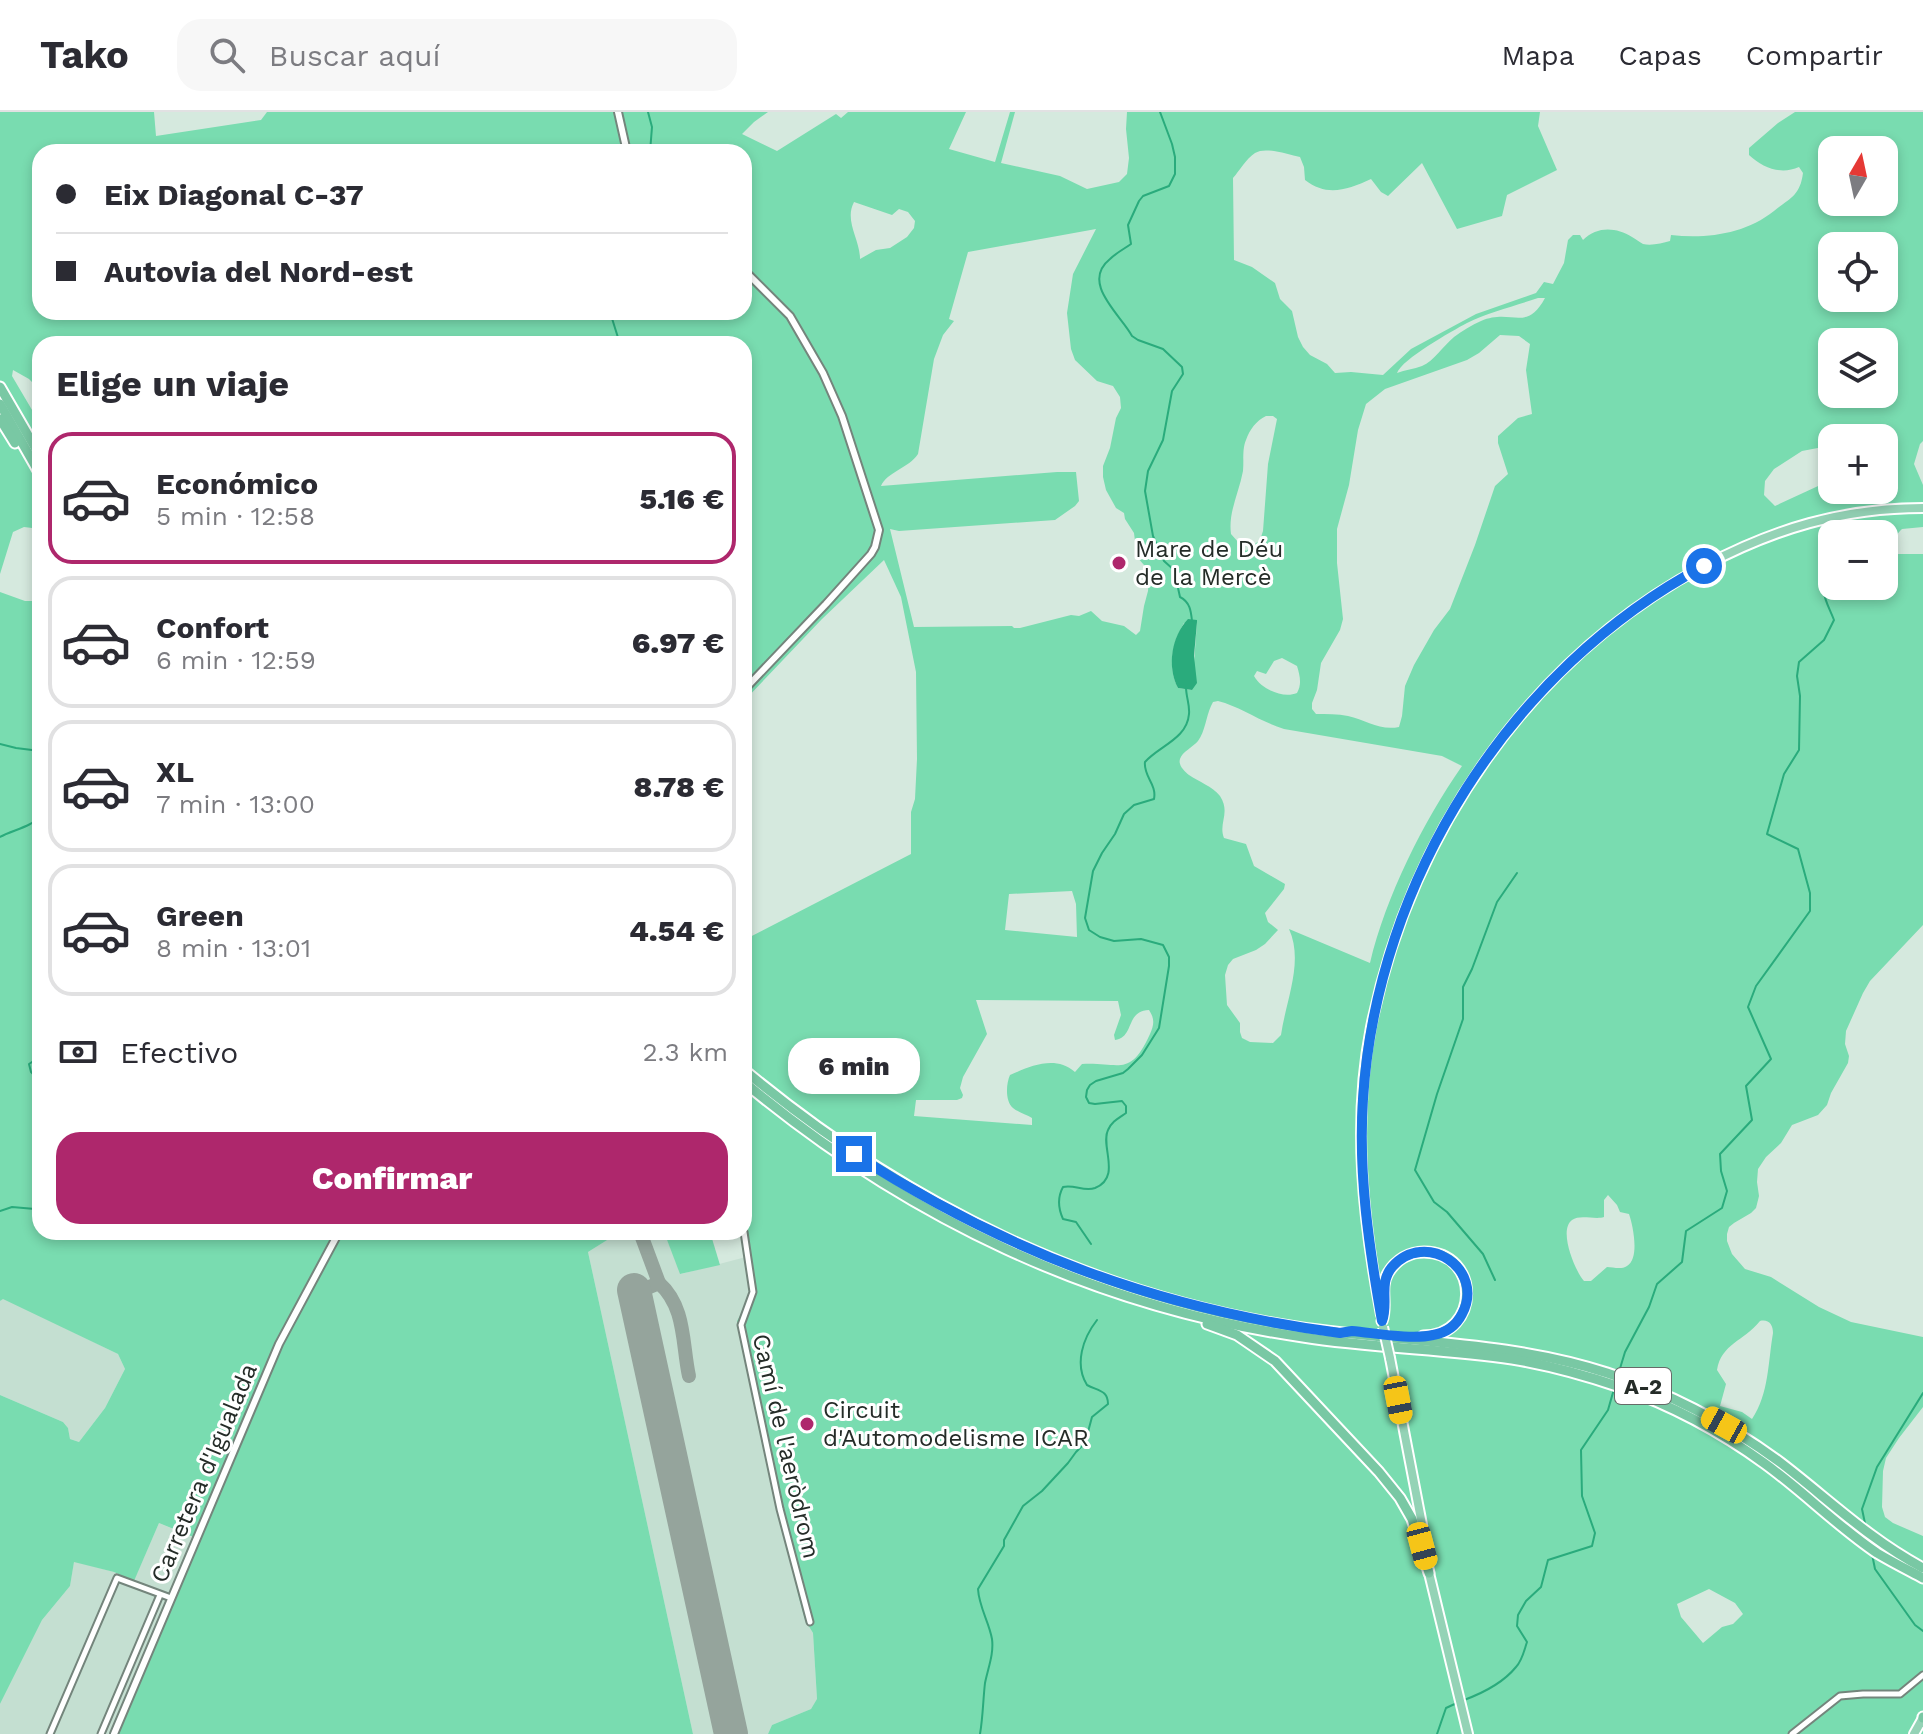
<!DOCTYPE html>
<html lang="es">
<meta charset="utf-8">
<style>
:root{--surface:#fff;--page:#f7f7f7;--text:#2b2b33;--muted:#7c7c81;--line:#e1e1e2;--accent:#ae276c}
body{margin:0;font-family:"Work Sans",sans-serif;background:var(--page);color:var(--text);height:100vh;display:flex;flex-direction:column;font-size:30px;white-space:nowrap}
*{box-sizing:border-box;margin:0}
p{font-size:26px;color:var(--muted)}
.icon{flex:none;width:44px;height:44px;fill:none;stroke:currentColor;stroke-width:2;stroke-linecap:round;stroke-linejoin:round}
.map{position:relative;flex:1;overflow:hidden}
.panel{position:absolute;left:32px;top:224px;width:720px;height:904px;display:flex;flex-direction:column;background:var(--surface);border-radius:24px;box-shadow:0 4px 12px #0003}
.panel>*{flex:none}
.banner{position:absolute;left:32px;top:32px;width:720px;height:176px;border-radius:24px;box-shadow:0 4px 12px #0003;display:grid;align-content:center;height:176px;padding:0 24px;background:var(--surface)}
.needle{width:52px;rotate:9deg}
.tools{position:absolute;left:1818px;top:24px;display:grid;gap:16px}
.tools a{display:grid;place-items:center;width:80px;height:80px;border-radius:16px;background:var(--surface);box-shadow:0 4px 12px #0003;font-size:40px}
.end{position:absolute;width:36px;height:36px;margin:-18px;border:10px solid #1a73e8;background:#fff;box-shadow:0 0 0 4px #fff}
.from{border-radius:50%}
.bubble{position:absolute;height:56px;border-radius:24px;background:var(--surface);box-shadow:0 4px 12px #0003;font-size:26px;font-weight:800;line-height:56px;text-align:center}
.car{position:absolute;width:24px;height:48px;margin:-24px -12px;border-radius:10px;box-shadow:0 0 6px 2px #0007;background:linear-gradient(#f5c518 24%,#345 0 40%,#f5c518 0 76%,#345 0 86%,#f5c518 0)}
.banner b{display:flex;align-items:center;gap:28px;height:76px;font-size:30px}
.banner b+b{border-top:2px solid var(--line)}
.banner i{width:20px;height:20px;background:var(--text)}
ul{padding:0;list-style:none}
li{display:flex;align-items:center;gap:24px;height:132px;margin:0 16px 12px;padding:0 8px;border:4px solid var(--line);border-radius:24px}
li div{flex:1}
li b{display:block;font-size:30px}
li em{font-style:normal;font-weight:800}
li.active{border-color:var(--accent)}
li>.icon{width:72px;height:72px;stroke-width:1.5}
h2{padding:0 24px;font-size:36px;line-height:96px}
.pay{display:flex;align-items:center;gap:20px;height:88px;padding:0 24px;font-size:30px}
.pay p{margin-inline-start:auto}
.button{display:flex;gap:16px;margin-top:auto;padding:16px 24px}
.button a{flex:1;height:92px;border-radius:24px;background:var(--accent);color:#fff;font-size:32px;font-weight:800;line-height:92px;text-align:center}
header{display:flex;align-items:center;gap:48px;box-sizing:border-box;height:112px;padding:0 40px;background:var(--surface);border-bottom:2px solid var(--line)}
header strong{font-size:38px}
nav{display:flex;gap:44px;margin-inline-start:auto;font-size:28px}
.search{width:560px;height:72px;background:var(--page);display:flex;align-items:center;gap:20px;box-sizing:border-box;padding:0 28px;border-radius:24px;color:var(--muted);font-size:30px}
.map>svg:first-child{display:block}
</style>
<header>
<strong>Tako</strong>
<div class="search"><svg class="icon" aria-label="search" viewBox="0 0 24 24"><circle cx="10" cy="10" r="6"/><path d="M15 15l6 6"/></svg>Buscar aquí</div>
<nav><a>Mapa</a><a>Capas</a><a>Compartir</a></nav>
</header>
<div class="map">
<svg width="1923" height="1622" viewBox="0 0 1923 1622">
<rect width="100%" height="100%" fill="#d5e9de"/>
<g fill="#c4dfd1">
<polygon points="620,1120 664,1120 681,1162 746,1145 751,1173 751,1184 737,1209 799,1486 805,1508 813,1521 817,1588 811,1597 772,1613 768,1622 693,1622 588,1140"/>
<polygon points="3,1186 118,1242 125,1257 105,1296 79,1330 70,1327 68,1316 63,1310 0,1283 0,1189"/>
<polygon points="159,1411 198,1428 117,1622 0,1622 0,1592 42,1508 70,1474 74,1449 114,1460 134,1468"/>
</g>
<g fill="#79dcb0" fill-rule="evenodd">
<path d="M0,0H154L156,24L261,8L267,0H768L754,10L742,22L777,39L836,2L841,6L848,0H966L949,37L995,50L1010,0H1015L1001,51L1060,64L1087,77L1119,70L1127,62L1129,46L1126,17L1127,0H1540L1538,14L1557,58L1507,83L1502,104L1457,117L1422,51L1388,84L1381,80L1371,67C1347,78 1327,85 1305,68L1304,55L1300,45C1288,43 1266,34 1255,41C1246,47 1240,58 1233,66L1234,148L1252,155L1275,171L1280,187L1292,199L1298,225L1303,235L1310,243L1327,252L1335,261L1351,260L1383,263L1411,237L1476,202L1536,181L1544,170L1553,172L1564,151L1568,128L1573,123H1580L1583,128C1597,114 1616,115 1632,125C1636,127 1639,130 1643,132C1652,134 1662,131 1670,129L1671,123C1707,127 1745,122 1774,99C1790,86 1800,84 1803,61L1799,55C1781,63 1763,56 1749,43V36L1778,11L1795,0H1923V329L1920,332L1914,352L1923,373V415L1902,417C1894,424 1894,431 1895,442H1923V813L1870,869L1863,881L1846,919L1845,932L1849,944L1848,951L1831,981L1827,993L1818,1003L1792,1013L1781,1031L1766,1045L1758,1057L1757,1070L1759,1084L1756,1096L1751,1101L1734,1111L1729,1115L1727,1122V1129L1732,1142L1745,1157L1771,1165L1819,1195L1851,1210L1923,1225V1295L1899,1326L1886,1346L1883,1359L1882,1395L1885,1405L1893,1411L1923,1424V1622H768L772,1613L811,1597L817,1587L813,1521L805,1508L799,1486L737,1209L751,1184V1173L741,1120H744V828L911,742V700L915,687L917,647L916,560L901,485L884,448L822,507L744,589V232H40V278L29,267L13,258L12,264L35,303L40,307V417L24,415L13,420L0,462ZM1832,38H1884V90H1832ZM40,40H744V200H40ZM854,90L892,103L899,97L908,100L915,109L914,116L907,125L890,136L876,138L860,147C860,127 844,109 854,90ZM1096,117L1073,162L1067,201L1071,237L1075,248L1097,269L1113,274L1120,285L1121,296L1116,306L1110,336L1103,354V365L1106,378L1116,396L1124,401L1125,407L1134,421L1137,445L1144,453L1149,464L1148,479L1144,494L1140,519L1136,523L1124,514L1102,509L1091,499L1079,504L1071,503L1020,516H1014L1012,514L914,515L890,417L899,419L1055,408L1075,394L1079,389L1076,360H1057L881,374C887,360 909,356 918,342L934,247L943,223L954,209L949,207L968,140ZM1832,134H1884V186H1832ZM1538,186H1545C1526,221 1512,196 1481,209C1472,213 1462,219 1454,225C1443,234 1434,249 1422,254C1414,257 1405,258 1397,261C1402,247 1452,219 1467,211C1489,200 1515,194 1538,186ZM1500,223L1519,224L1530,232L1526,258L1532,302L1518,306L1498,324V331L1508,362L1495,374L1475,433L1450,497L1434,518L1414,553L1405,574L1402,604L1399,615C1380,619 1366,608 1348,604C1338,602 1326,602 1316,602L1312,597V591L1317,578L1321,551L1340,518L1343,507L1337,451V417L1349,373L1358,318L1366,292L1385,277L1467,248L1479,241ZM1832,230H1884V282H1832ZM1266,304H1273L1277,307L1268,352L1263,419L1260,428L1246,439L1231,422C1228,400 1239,381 1243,359C1244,349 1242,337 1246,328C1250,317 1256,309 1266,304ZM1832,326H1884V378H1832ZM1823,335L1829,362V369L1775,394L1764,383L1765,369L1774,357L1802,339ZM1832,422H1884V474H1832ZM1197,510L1192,578L1178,576C1167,555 1172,531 1184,511ZM1282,546L1297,554C1300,564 1302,572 1297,581C1283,587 1261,577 1254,564L1257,559L1266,562L1274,549ZM1218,589C1241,595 1261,610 1284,617L1442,644L1462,654C1423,710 1386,784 1370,851L1289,817C1304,850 1286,888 1281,923L1273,931L1250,930L1242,926L1240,920V911L1227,893L1225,863L1228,853L1233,847L1256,838L1265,832L1278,818L1268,810L1265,801L1284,777L1285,772L1254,754L1246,732L1224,726C1218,711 1231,701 1220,684C1212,674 1199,670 1189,663C1184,659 1178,653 1180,647C1182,640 1193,635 1198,629C1205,620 1206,605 1211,594L1213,590ZM1072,779L1076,792L1077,825L1005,818L1009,782ZM976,888L1118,889L1121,903L1114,923L1115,928C1135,925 1125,899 1149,898C1155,907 1154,913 1150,922C1130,966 1120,950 1082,952L1075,960C1055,943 1031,954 1010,963C1006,972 1005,989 1013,996C1018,1000 1027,1003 1032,1006V1013L914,1004L916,988H957L962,986L963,983L960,976L963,965L987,922ZM1608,1083L1617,1093L1620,1100L1629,1102C1633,1113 1640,1147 1627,1154C1621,1158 1613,1155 1607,1155L1591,1169H1584C1575,1159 1558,1118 1572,1108C1580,1102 1595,1108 1604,1105V1088ZM1760,1209C1769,1207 1773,1213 1773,1221C1768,1250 1769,1282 1752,1307L1742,1300L1720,1294L1726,1272L1717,1258C1721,1232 1744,1229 1760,1209ZM1709,1477L1735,1491L1743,1502L1733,1512L1722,1515L1703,1531L1681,1505L1677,1492Z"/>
<polygon points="0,480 25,489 34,489 40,482 40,1120 620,1120 588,1140 693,1622 117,1622 198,1427 159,1411 134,1469 114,1460 74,1450 70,1474 42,1508 0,1592 0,1283 63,1310 68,1316 70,1327 79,1330 105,1296 125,1257 118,1242 3,1187 0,1189"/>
<polygon points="664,1120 710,1120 720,1153 680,1162"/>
</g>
<path fill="#2aab7c" d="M1188,507L1197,508V510L1194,544L1197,571L1192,578L1178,576C1167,555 1171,525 1188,507Z"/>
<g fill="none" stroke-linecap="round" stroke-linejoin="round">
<g stroke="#2aab7c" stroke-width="2">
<polyline points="648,0 652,15 650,40"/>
<path d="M1160,0L1172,32L1175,45V62L1169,74L1143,84L1139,89L1128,113L1131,132C1124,137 1116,141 1110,147C1080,171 1121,203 1132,224L1138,228L1163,237L1182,255L1183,262L1172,279L1163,328L1148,359L1145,379L1153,424L1164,449L1174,458L1180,485C1190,490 1191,499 1192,509"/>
<polyline points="610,200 620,232"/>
<polyline points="0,632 16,636 40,639"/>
<path d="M0,725C12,718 32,715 40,704"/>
<polyline points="40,896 39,897 40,906"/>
<polyline points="40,940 38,946 29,952 31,960 40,969"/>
<polyline points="0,1099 12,1095 35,1097 40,1093"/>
<path d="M1091,1132L1076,1110L1063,1107C1058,1096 1057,1086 1063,1075C1074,1072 1084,1080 1095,1076C1122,1065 1100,1034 1108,1018C1112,1009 1119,1006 1126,1001V994L1122,989L1095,992L1089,991L1086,985L1087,978L1090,973L1096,969L1123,961L1128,957L1142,943L1159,916L1169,854V845L1163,833L1141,827L1114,829L1100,825L1089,818L1085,806L1093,759L1102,741L1115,722L1124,702L1134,693L1154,687C1157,672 1143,664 1145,650C1159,634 1187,627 1189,602C1190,593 1186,585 1186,575"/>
<polyline points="1495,1168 1483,1142 1447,1100 1434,1090 1415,1058 1437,982 1463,907 1463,875 1472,857 1497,790 1517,761"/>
<path d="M1618,1263L1625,1240L1649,1195L1657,1172L1682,1150L1686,1119L1722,1096L1727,1079L1721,1059L1720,1042L1752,1008L1746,974L1771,947L1748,895L1756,874L1810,799V781L1798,737L1767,722L1784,662L1799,638L1800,584L1797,564L1799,550L1824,528L1834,508C1827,490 1816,476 1832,461"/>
<polyline points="1866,1416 1862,1397 1877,1355 1923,1281"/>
<polyline points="1872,1442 1875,1457 1915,1513 1923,1519"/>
<path d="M1464,1588C1483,1581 1503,1571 1516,1555C1522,1549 1524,1539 1527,1530L1517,1514L1518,1503L1526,1489L1541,1475L1548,1448L1592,1434L1595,1421L1582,1384L1581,1338L1608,1298L1614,1277"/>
<path d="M980,1622C983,1605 983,1588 985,1571C988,1556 994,1542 992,1527C989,1510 979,1495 978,1477L1004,1434V1428L1023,1394L1042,1379L1068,1351L1076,1340L1085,1331L1092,1305L1108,1292C1108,1278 1098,1279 1087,1273C1074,1252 1083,1226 1097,1208"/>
<polyline points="1437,1622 1446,1596 1459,1590"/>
</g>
<g stroke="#95a49c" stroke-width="14">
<path d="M659,1171C686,1195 682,1232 689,1264"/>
<polyline points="635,1185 647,1176 659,1171 640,1120"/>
</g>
<polyline stroke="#95a49c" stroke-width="34" points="634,1178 731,1622"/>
<g stroke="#74857c" stroke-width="9">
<g id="minor">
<polyline points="744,1120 753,1180 741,1213 780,1397 810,1510"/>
<polyline points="50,1622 117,1466 171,1486"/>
<polyline points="101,1622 160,1483"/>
<polyline points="1792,1622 1840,1584 1863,1582 1900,1582 1923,1563"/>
</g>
</g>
<g stroke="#74857c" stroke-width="10">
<g id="tertiary">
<polyline points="618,0 627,40"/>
<polyline points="744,158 790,204 823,261 842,304 879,418 875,435 871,442 826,492 744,578"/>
<polyline points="114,1622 279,1232 339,1120"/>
</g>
</g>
<g stroke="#fff" stroke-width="12">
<g id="trunk">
<path d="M1381,1203C1363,1108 1352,1011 1371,915C1410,723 1529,547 1704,454C1774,417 1842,396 1923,396"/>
<polyline points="1390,1246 1425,1428 1429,1461 1468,1622"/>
<polyline points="1914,1622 1923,1606"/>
</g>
</g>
<g stroke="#fff" stroke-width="13">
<g id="motorway">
<polyline points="0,275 40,344"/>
<polyline points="0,292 40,362"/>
<polyline points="0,307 15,331"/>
<path d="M744,958C904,1091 1089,1183 1296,1215C1400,1231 1506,1228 1607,1261C1669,1281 1728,1312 1781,1351C1828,1387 1870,1428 1923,1456"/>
<path d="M744,970C906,1105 1094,1195 1303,1225C1372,1236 1443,1237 1512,1247C1548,1253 1585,1263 1620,1275C1671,1293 1720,1319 1764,1351C1803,1379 1837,1414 1877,1441C1892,1450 1908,1458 1923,1466"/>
<path d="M1382,1209C1388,1193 1379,1176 1388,1161C1396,1148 1409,1140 1424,1140C1481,1140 1481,1224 1423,1224"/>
<polyline points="1207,1212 1237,1223 1275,1249 1379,1360 1400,1386 1412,1407 1429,1461"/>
<polyline points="1923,1606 1923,1605"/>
</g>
</g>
<use href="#minor" stroke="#fff" stroke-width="5"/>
<use href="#tertiary" stroke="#fff" stroke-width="6"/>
<use href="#trunk" stroke="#94d3b6" stroke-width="8"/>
<use href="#motorway" stroke="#79c8a4" stroke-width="9"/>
<g stroke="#fff" stroke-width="12" stroke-linecap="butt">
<polyline id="trunk-bridge" points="1383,1215 1390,1246"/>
</g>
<use href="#trunk-bridge" stroke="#94d3b6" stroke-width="8"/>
</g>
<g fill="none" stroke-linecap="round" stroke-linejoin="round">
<path stroke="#1a73e8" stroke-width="10" d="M854,1042C1008,1141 1158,1197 1340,1221L1352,1219C1375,1221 1411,1228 1433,1223C1445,1221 1456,1214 1462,1202C1486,1157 1425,1117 1392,1155C1378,1172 1389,1191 1382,1209C1369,1135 1358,1061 1363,987C1377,768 1510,557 1704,454"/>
</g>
<g fill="#ae276c" stroke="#fff" stroke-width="3">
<circle cx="1119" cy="451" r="8"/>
<circle cx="807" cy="1312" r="8"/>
</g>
<g text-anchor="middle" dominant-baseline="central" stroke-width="6" stroke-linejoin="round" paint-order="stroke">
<rect fill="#fff" stroke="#666b68" stroke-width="2" x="1615" y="1256" width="56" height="36" rx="6"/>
<g font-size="22" font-weight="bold" fill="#252c28">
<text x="1643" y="1274">A-2</text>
</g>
<g font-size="24" fill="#252c28" stroke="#fff" text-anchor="start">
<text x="1135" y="437">Mare de Déu<tspan x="1135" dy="28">de la Mercè</tspan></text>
<text x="823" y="1298">Circuit<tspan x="823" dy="28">d'Automodelisme ICAR</tspan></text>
</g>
<g font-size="24" fill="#252c28" stroke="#fff">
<text transform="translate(786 1334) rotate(77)">Camí de l'aeròdrom</text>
<text transform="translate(204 1361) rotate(-67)">Carretera d'Igualada</text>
</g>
</g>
</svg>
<div class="tools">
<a><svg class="needle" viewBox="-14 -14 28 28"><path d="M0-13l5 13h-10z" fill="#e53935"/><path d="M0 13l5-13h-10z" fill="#7c7c81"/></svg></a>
<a><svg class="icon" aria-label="locate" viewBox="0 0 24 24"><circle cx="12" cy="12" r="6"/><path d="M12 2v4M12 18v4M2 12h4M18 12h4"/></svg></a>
<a><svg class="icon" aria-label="layers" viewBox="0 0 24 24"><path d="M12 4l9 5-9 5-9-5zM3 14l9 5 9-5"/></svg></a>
<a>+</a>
<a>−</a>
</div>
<i class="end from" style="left:1704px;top:454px"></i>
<i class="end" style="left:854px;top:1042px"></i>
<div class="bubble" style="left:788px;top:926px;width:132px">6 min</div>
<i class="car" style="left:1398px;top:1288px;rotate:169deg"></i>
<i class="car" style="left:1724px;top:1313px;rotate:299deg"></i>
<i class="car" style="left:1422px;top:1434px;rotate:165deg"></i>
<div class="banner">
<b><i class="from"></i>Eix Diagonal C-37</b>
<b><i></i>Autovia del Nord-est</b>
</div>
<section class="panel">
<h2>Elige un viaje</h2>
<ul>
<li class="active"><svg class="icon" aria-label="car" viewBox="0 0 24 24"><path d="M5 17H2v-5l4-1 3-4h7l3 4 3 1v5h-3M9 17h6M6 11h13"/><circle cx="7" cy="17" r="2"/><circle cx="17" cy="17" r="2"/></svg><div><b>Económico</b><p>5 min · 12:58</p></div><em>5.16 €</em></li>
<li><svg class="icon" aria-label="car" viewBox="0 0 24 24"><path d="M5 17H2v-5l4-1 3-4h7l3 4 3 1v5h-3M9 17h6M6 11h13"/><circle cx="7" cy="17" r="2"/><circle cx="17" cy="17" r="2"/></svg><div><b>Confort</b><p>6 min · 12:59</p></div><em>6.97 €</em></li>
<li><svg class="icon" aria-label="car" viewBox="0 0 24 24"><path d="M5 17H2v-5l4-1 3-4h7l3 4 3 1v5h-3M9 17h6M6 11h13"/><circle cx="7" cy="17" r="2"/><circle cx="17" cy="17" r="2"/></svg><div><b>XL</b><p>7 min · 13:00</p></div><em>8.78 €</em></li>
<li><svg class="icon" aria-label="car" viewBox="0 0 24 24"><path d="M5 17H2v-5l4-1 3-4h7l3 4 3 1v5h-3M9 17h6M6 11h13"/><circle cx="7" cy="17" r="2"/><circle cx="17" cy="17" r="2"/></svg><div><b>Green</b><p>8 min · 13:01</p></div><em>4.54 €</em></li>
</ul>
<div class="pay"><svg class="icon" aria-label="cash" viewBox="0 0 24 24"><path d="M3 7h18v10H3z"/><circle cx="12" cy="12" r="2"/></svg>Efectivo<p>2.3 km</p></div>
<div class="button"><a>Confirmar</a></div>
</section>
</div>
